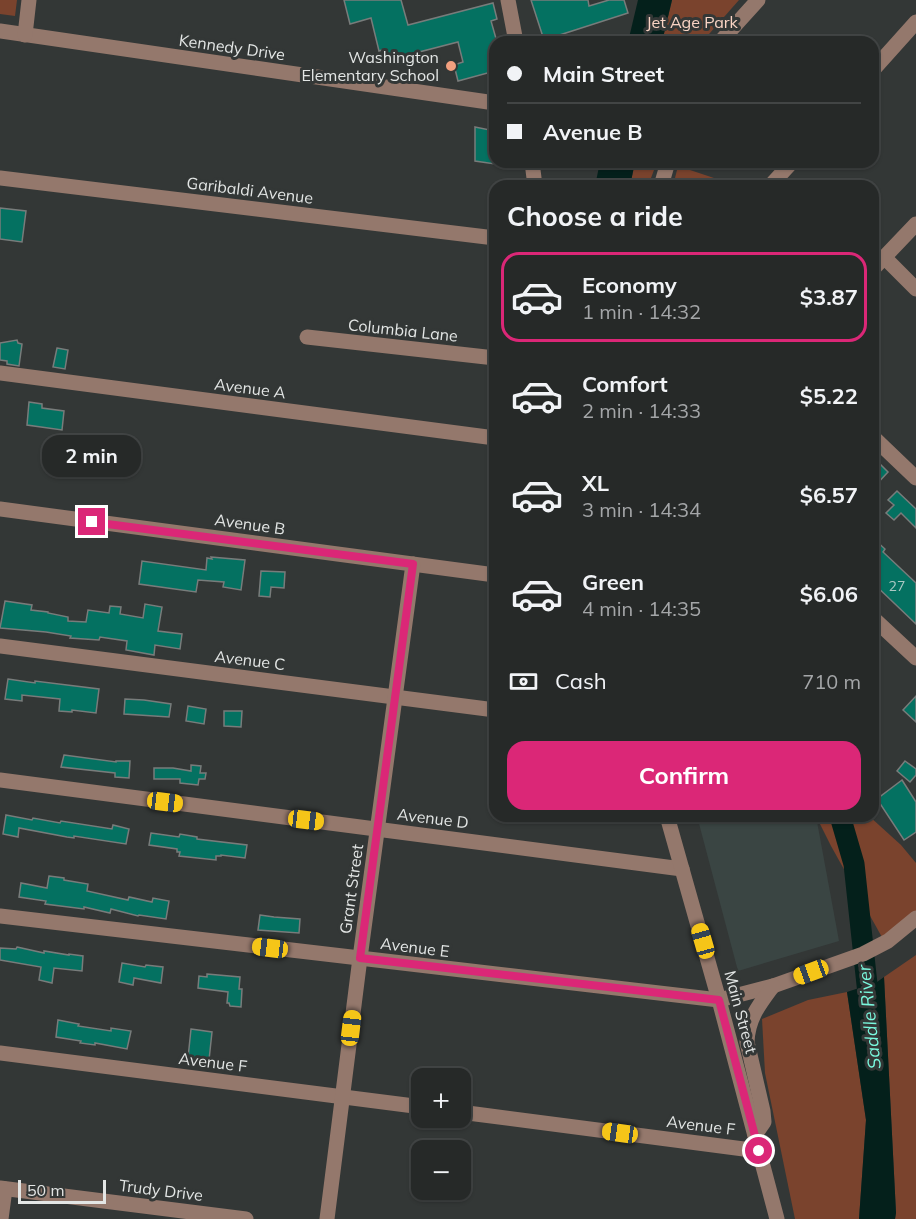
<!DOCTYPE html>
<meta charset="utf-8">
<style>
:root{--surface:#262928;--page:#323534;--text:#f1f3f6;--muted:#a4a6a8;--line:#424545;--accent:#db2777}
body{margin:0;font-family:Mulish,sans-serif;background:var(--page);color:var(--text);height:100vh;display:flex;flex-direction:column;font-size:22px;white-space:nowrap}
*{box-sizing:border-box;margin:0}
p{font-size:20px;color:var(--muted)}
.icon{flex:none;width:33px;height:33px;fill:none;stroke:currentColor;stroke-width:2;stroke-linecap:round;stroke-linejoin:round}
.map{position:relative;flex:1;overflow:hidden}
.side{position:absolute;left:489px;top:180px;width:390px;height:642px;display:flex;flex-direction:column;background:var(--surface);border-radius:18px;box-shadow:0 2px 4px #0004,0 0 0 2px var(--line)}
.side>*{flex:none}
.top-card{position:absolute;left:489px;top:36px;width:390px;height:132px;border-radius:18px;box-shadow:0 2px 4px #0004,0 0 0 2px var(--line);display:grid;align-content:center;height:132px;padding:0 18px;background:var(--surface)}
.controls{position:absolute;left:411px;top:1068px;display:grid;gap:12px}
.controls a{display:grid;place-items:center;width:60px;height:60px;border-radius:12px;background:var(--surface);box-shadow:0 2px 4px #0004,0 0 0 2px var(--line);font-size:30px}
.scale{position:absolute;left:18px;bottom:15px;width:88px;box-sizing:border-box;padding-left:6px;border:3px solid #e3e6e5;border-top:0;font-size:16px;line-height:21px;white-space:nowrap;color:#e3e6e5;-webkit-text-stroke:4px #333736;paint-order:stroke}
.end{position:absolute;width:27px;height:27px;margin:-14px;border:8px solid #db2777;background:#fff;box-shadow:0 0 0 3px #fff}
.from{border-radius:50%}
.bubble{position:absolute;height:42px;border-radius:18px;background:var(--surface);box-shadow:0 2px 4px #0004,0 0 0 2px var(--line);font-size:20px;font-weight:700;line-height:42px;text-align:center}
.car{position:absolute;width:18px;height:36px;margin:-18px -9px;border-radius:8px;box-shadow:0 0 4px 2px #0007;background:linear-gradient(#f5c518 24%,#345 0 40%,#f5c518 0 76%,#345 0 86%,#f5c518 0)}
.top-card b{display:flex;align-items:center;gap:21px;height:57px;font-size:22px}
.top-card b+b{border-top:2px solid var(--line)}
.top-card i{width:15px;height:15px;background:var(--text)}
ul{padding:0;list-style:none}
li{display:flex;align-items:center;gap:18px;height:90px;margin:0 12px 9px;padding:0 6px;border:3px solid transparent;border-radius:18px}
li div{flex:1}
li b{display:block;font-size:22px}
li em{font-style:normal;font-weight:700}
li.selected{border-color:var(--accent)}
li>.icon{width:54px;height:54px;stroke-width:1.5}
h2{padding:0 18px;font-size:27px;line-height:72px}
.pay{display:flex;align-items:center;gap:15px;height:66px;padding:0 18px;font-size:22px}
.pay p{margin-inline-start:auto}
.cta{display:flex;gap:12px;margin-top:auto;padding:12px 18px}
.cta a{flex:1;height:69px;border-radius:18px;background:var(--accent);color:#fff;font-size:24px;font-weight:700;line-height:69px;text-align:center}
.map>svg:first-child{display:block}
</style>
<div class="map">
<svg width="916" height="1219" viewBox="0 0 916 1219">
<rect width="100%" height="100%" fill="#333736"/>
<polygon fill="#3a4543" points="697,816 816,816 839,941 738,971"/>
<g fill="#7a432d">
<polygon points="0,0 17,0 15,16 0,14"/>
<polygon points="672,0 739,0 702,42 662,42"/>
<polygon points="635,162 657,162 648,186 630,186"/>
<polygon points="678,166 720,180 714,186 673,186"/>
<polygon points="816,816 869,816 901,845 916,863 916,913 883,939 831,846"/>
<polygon points="916,955 916,1219 895,1219 896,1213 884,977"/>
<polygon points="847,992 866,1120 859,1219 795,1219 765,1073 762,1019 808,1000"/>
</g>
<g fill="#04201b">
<polygon points="638,0 672,0 662,42 628,42"/>
<polygon points="600,162 635,162 630,186 595,186"/>
<polygon points="884,977 896,1213 895,1219 859,1219 866,1120 847,992 877,982"/>
</g>
<g fill="none" stroke-linecap="round" stroke-linejoin="round">
<polyline stroke="#04201b" stroke-width="21" points="840,816 854,864 870,1012"/>
</g>
<g fill="#047161" stroke="#787c7b" stroke-width="1.5">
<polygon points="344,0 401,0 408,25 493,3 497,19 491,21 497,42 495,42 495,71 458,81 454,65 463,62 458,42 388,60 385,49 379,51 371,18 350,24"/>
<polygon points="531,0 588,0 589,6 609,0 624,0 628,13 544,40"/>
<polygon points="475,127 495,131 495,164 475,161"/>
<polygon points="0,208 26,211 22,242 0,239"/>
<polygon points="17,340 18,343 22,344 19,366 7,364 7,361 0,360 0,343"/>
<polygon points="57,348 68,350 65,369 53,367"/>
<polygon points="29,402 42,404 42,408 64,411 62,430 27,425"/>
<polygon points="873,457 888,472 873,488"/>
<polygon points="897,491 916,509 916,528 901,513 894,520 886,513 894,505 888,500"/>
<polygon points="873,538 885,549 883,552 916,583 916,624 873,583"/>
<polygon points="211,557 245,560 241,590 223,587 224,582 198,580 196,592 139,584 142,561 206,570 207,558 212,559"/>
<polygon points="261,571 285,572 284,588 271,587 270,597 259,596"/>
<polygon points="5,601 32,605 31,610 48,612 48,613 68,617 68,621 86,622 88,610 109,613 110,606 121,607 120,614 143,618 145,604 162,607 158,631 182,634 180,649 155,645 154,655 126,650 127,641 100,637 99,640 70,638 71,636 46,632 0,628"/>
<polygon points="8,679 35,683 35,681 99,689 96,713 72,710 72,712 59,711 60,699 22,695 22,701 5,699"/>
<polygon points="916,696 916,722 903,710"/>
<polygon points="125,699 144,700 171,704 169,717 124,714"/>
<polygon points="188,706 206,709 204,724 186,721"/>
<polygon points="224,711 242,711 241,727 224,726"/>
<polygon points="64,755 116,762 116,761 130,761 129,778 115,777 115,773 61,767"/>
<polygon points="905,761 916,769 916,775 910,782 897,771"/>
<polygon points="191,765 201,766 200,773 206,773 205,779 199,779 198,785 180,783 180,779 154,779 154,768 173,768 191,771"/>
<polygon points="902,780 916,802 916,832 904,840 877,799"/>
<polygon points="6,815 32,820 33,818 60,823 61,821 112,829 113,825 129,829 126,844 74,836 74,838 67,837 19,828 18,837 3,834"/>
<polygon points="151,833 179,837 180,834 197,837 197,839 247,845 245,858 221,855 221,856 216,856 216,860 179,856 180,852 177,852 177,849 149,845"/>
<polygon points="49,876 64,878 64,880 88,884 87,891 128,900 129,897 152,902 153,898 169,901 166,919 139,915 138,916 111,909 110,913 84,907 84,909 45,904 46,901 19,897 21,883 47,888"/>
<polygon points="260,915 274,917 300,919 299,933 258,930"/>
<polygon points="17,947 44,953 44,951 69,955 69,954 83,956 82,971 54,968 52,983 39,980 41,967 0,960 0,948 16,949"/>
<polygon points="122,963 145,967 146,965 163,967 161,983 134,978 133,985 119,982"/>
<polygon points="207,974 240,977 239,989 242,989 241,1007 230,1006 229,1003 227,1003 228,992 198,988 199,976 207,977"/>
<polygon points="58,1020 79,1024 78,1026 111,1031 111,1028 131,1031 127,1049 95,1043 95,1045 80,1043 81,1041 56,1037"/>
<polygon points="191,1029 212,1032 209,1060 188,1058"/>
</g>
<g fill="none" stroke-linecap="round" stroke-linejoin="round">
<g stroke="#94786c" stroke-width="15">
<polyline points="508,0 516,42"/>
<polyline points="0,31 495,103"/>
<polyline points="25,35 29,0"/>
<polyline points="720,42 758,0"/>
<polyline points="873,70 916,22"/>
<polyline points="532,162 535,186"/>
<polyline points="0,178 495,238"/>
<polyline points="661,186 668,162"/>
<polyline points="770,186 792,162"/>
<polyline points="884,257 916,289"/>
<polyline points="873,269 916,224"/>
<polyline points="307,337 495,358"/>
<polyline points="0,373 495,438"/>
<polyline points="873,437 916,478"/>
<polyline points="0,509 495,575"/>
<polyline points="873,618 916,658"/>
<polyline points="0,646 495,710"/>
<polyline points="0,780 682,869"/>
<polyline points="667,816 719,1000 777,1219"/>
<polyline points="0,916 719,1000 773,986 863,954 888,941 916,918"/>
<polyline points="0,1053 422,1107"/>
<polyline points="460,1112 759,1151"/>
<path d="M755,1135L764,1122L763,1111L747,1042C748,1018 759,1005 773,986"/>
<polyline points="0,1188 246,1219"/>
<polyline points="1,1219 5,1189"/>
<polyline points="327,1219 360,958 413,564"/>
</g>
</g>
<g fill="none" stroke-linecap="round" stroke-linejoin="round">
<polyline stroke="#db2777" stroke-width="8" points="92,522 413,564 360,958 719,1000 759,1151"/>
</g>
<circle fill="#f2a07f" stroke="#333736" stroke-width="2" cx="451" cy="66" r="6"/>
<g text-anchor="middle" dominant-baseline="central" stroke-width="6" stroke-linejoin="round" paint-order="stroke">
<g font-size="14" fill="#abc9c4">
<text x="897" y="586">27</text>
</g>
<g font-size="16" fill="#fad4c4" stroke="#333736">
<text x="692" y="22">Jet Age Park</text>
</g>
<g font-size="16" fill="#e3e6e5" stroke="#333736">
<text transform="translate(232 47) rotate(8)">Kennedy Drive</text>
<text transform="translate(250 190) rotate(7)">Garibaldi Avenue</text>
<text transform="translate(403 330) rotate(6)">Columbia Lane</text>
<text transform="translate(250 388) rotate(7)">Avenue A</text>
<text transform="translate(250 524) rotate(8)">Avenue B</text>
<text transform="translate(250 660) rotate(7)">Avenue C</text>
<text transform="translate(433 818) rotate(7)">Avenue D</text>
<text transform="translate(351 889) rotate(-82)">Grant Street</text>
<text transform="translate(415 947) rotate(7)">Avenue E</text>
<text transform="translate(741 1012) rotate(75)">Main Street</text>
<text transform="translate(213 1062) rotate(7)">Avenue F</text>
<text transform="translate(701 1125) rotate(7)">Avenue F</text>
<text transform="translate(161 1190) rotate(7)">Trudy Drive</text>
</g>
<g font-size="16" fill="#e3e6e5" stroke="#333736" text-anchor="end">
<text x="439" y="57">Washington<tspan x="439" dy="18">Elementary School</tspan></text>
</g>
<g font-size="18" font-style="italic" fill="#7af8de" stroke="#333736">
<text transform="translate(869 1017) rotate(-96)">Saddle River</text>
</g>
</g>
</svg>
<div class="controls">
<a>+</a>
<a>−</a>
</div>
<div class="scale">50 m</div>
<i class="end from" style="left:759px;top:1151px"></i>
<i class="end" style="left:92px;top:522px"></i>
<div class="bubble" style="left:42px;top:435px;width:99px">2 min</div>
<i class="car" style="left:165px;top:802px;rotate:97deg"></i>
<i class="car" style="left:306px;top:820px;rotate:97deg"></i>
<i class="car" style="left:703px;top:941px;rotate:344deg"></i>
<i class="car" style="left:270px;top:948px;rotate:277deg"></i>
<i class="car" style="left:811px;top:972px;rotate:250deg"></i>
<i class="car" style="left:351px;top:1028px;rotate:7deg"></i>
<i class="car" style="left:620px;top:1133px;rotate:278deg"></i>
<div class="top-card">
<b><i class="from"></i>Main Street</b>
<b><i></i>Avenue B</b>
</div>
<section class="side">
<h2>Choose a ride</h2>
<ul>
<li class="selected"><svg class="icon" aria-label="car" viewBox="0 0 24 24"><path d="M5 17H2v-5l4-1 3-4h7l3 4 3 1v5h-3M9 17h6M6 11h13"/><circle cx="7" cy="17" r="2"/><circle cx="17" cy="17" r="2"/></svg><div><b>Economy</b><p>1 min · 14:32</p></div><em>$3.87</em></li>
<li><svg class="icon" aria-label="car" viewBox="0 0 24 24"><path d="M5 17H2v-5l4-1 3-4h7l3 4 3 1v5h-3M9 17h6M6 11h13"/><circle cx="7" cy="17" r="2"/><circle cx="17" cy="17" r="2"/></svg><div><b>Comfort</b><p>2 min · 14:33</p></div><em>$5.22</em></li>
<li><svg class="icon" aria-label="car" viewBox="0 0 24 24"><path d="M5 17H2v-5l4-1 3-4h7l3 4 3 1v5h-3M9 17h6M6 11h13"/><circle cx="7" cy="17" r="2"/><circle cx="17" cy="17" r="2"/></svg><div><b>XL</b><p>3 min · 14:34</p></div><em>$6.57</em></li>
<li><svg class="icon" aria-label="car" viewBox="0 0 24 24"><path d="M5 17H2v-5l4-1 3-4h7l3 4 3 1v5h-3M9 17h6M6 11h13"/><circle cx="7" cy="17" r="2"/><circle cx="17" cy="17" r="2"/></svg><div><b>Green</b><p>4 min · 14:35</p></div><em>$6.06</em></li>
</ul>
<div class="pay"><svg class="icon" aria-label="cash" viewBox="0 0 24 24"><path d="M3 7h18v10H3z"/><circle cx="12" cy="12" r="2"/></svg>Cash<p>710 m</p></div>
<div class="cta"><a>Confirm</a></div>
</section>
</div>
